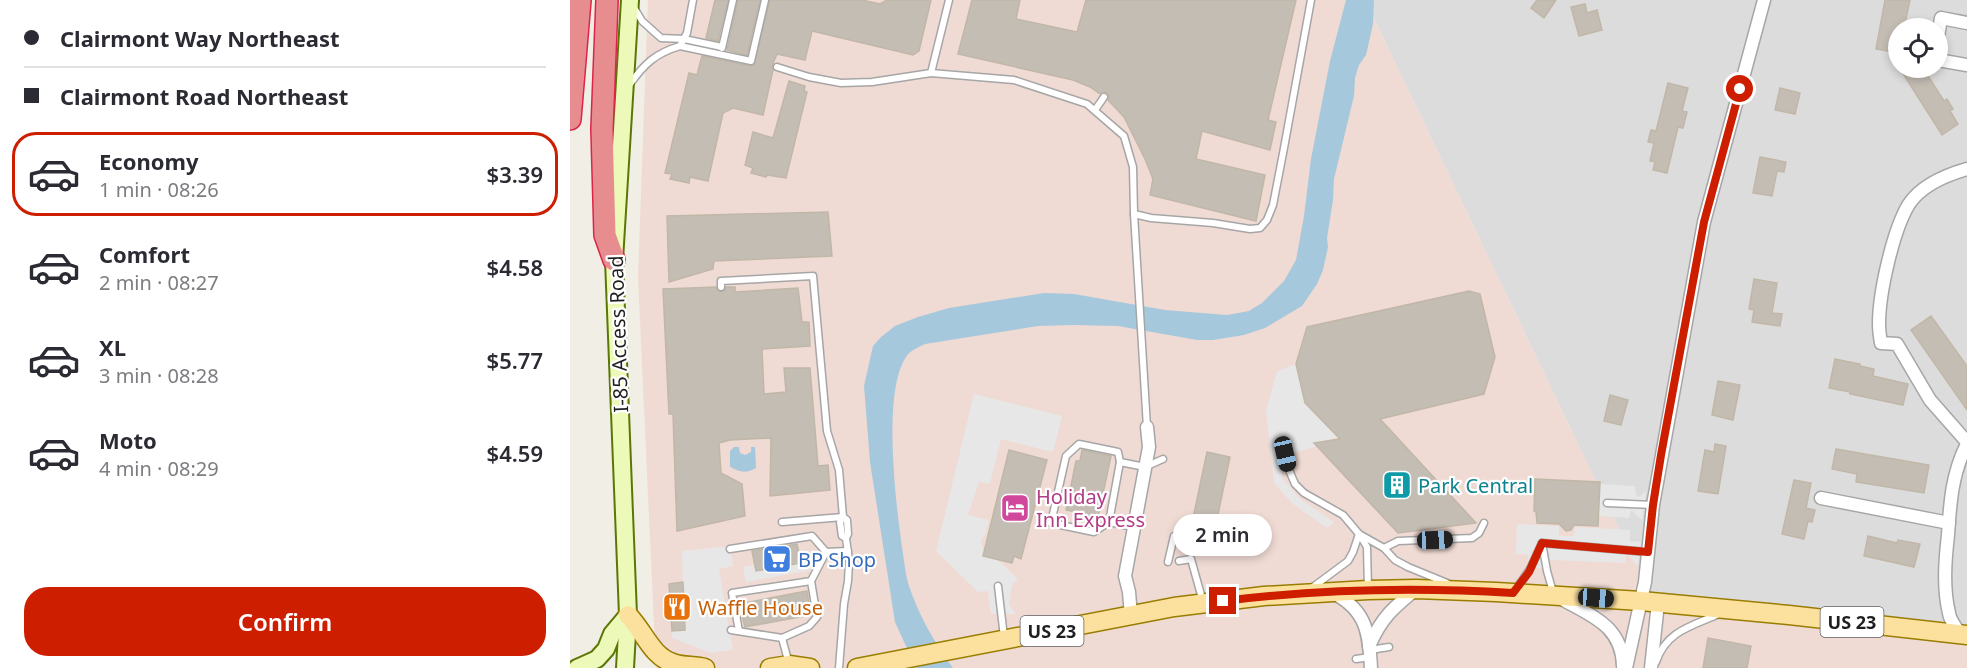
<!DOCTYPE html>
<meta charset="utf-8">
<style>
:root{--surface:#fff;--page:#f2f2f3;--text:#2b2b33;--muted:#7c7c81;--line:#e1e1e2;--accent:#cd1e00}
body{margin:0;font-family:"Noto Sans",sans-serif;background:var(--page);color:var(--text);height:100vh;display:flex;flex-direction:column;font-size:22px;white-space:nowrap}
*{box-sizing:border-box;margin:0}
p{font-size:20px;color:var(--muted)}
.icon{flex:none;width:33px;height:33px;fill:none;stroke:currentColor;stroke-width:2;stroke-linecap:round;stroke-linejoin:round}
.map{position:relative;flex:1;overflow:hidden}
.sheet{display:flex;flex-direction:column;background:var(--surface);width:570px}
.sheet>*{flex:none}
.top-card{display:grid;align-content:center;height:132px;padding:0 24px;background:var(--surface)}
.fabs{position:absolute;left:1318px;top:18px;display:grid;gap:12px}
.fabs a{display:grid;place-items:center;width:60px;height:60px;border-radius:50%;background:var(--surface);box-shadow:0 3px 9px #0003;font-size:30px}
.end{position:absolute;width:27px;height:27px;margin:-14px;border:8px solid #cd1e00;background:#fff;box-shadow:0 0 0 3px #fff}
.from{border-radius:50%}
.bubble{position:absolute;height:42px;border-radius:21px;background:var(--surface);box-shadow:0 3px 9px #0003;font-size:20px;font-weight:600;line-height:42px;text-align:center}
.car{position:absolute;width:18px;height:36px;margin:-18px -9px;border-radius:8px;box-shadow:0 0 4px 2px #0007;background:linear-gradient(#222 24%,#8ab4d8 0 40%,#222 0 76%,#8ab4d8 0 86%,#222 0)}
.top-card b{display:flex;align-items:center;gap:21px;height:57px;font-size:22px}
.top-card b+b{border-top:2px solid var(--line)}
.top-card i{width:15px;height:15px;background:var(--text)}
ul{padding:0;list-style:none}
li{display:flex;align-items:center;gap:18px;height:84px;margin:0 12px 9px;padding:0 12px;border:3px solid transparent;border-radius:24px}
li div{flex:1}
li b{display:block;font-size:22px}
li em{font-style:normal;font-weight:600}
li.current{border-color:var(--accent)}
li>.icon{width:54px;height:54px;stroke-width:1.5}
.primary-button{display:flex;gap:12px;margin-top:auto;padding:12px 24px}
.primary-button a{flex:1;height:69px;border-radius:24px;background:var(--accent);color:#fff;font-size:24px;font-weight:600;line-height:69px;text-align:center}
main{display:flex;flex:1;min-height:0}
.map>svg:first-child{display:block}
</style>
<main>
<section class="sheet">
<div class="top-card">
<b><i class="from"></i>Clairmont Way Northeast</b>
<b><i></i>Clairmont Road Northeast</b>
</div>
<ul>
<li class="current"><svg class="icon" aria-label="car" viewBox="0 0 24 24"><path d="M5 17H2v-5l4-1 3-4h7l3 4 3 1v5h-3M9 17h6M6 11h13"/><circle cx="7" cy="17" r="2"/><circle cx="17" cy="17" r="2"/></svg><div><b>Economy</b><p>1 min · 08:26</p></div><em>$3.39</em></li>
<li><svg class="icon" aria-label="car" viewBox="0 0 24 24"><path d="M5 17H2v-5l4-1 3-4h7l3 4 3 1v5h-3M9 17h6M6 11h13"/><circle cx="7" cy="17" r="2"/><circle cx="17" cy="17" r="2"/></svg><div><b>Comfort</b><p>2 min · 08:27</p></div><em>$4.58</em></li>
<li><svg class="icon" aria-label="car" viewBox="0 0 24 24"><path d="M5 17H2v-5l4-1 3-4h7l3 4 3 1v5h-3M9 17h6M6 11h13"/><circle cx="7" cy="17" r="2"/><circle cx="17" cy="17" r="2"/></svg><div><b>XL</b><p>3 min · 08:28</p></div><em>$5.77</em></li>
<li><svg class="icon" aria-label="car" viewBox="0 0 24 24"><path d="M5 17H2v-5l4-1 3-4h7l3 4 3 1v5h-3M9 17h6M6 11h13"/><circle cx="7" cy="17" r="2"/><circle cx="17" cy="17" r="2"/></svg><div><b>Moto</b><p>4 min · 08:29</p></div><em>$4.59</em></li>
</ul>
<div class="primary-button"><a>Confirm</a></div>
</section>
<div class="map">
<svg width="1397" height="668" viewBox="0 0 1397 668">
<rect width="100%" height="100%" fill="#f0eee5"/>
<path fill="#dddcdc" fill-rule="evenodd" d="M795,0H1397V642L1080,594ZM1329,28H1368V68H1329Z"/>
<polygon fill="#f0dad4" points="78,0 795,0 1080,594 1397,642 1397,668 86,668 68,277"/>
<g fill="#e7e7e7">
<polygon points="726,364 735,403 768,437 745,443 748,446 708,457 713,479 730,499 764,522 757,528 723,504 704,483 696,411 707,371"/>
<polygon points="404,394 492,416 483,452 431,439 420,484 409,482 398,515 419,520 415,535 411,541 413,550 418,551 448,579 442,585 439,604 446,614 421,614 418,591 408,592 366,551"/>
<polygon points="1030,484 1065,486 1066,495 1069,497 1076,491 1072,520 1061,510 1059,518 1028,516"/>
<polygon points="947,524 989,526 989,535 991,536 1004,536 1005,527 1060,530 1060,541 1071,542 1068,566 1058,555 1056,556 1055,563 980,560 979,550 977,561 980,569 956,567 959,555 946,554"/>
<polygon points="161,546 163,566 149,569 163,650 141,653 102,638 102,631 114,630 112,551"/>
<polygon points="239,553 242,570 176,582 173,567 184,565 186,571 230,563 229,554"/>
</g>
<g fill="#a5c8dd">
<path d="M776,0H804L803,24L796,55L789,65L785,78L784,96L764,179L763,200L757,238L758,247L753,270L747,284L732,306L695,328L674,335L643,340H627L548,326L502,325L468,326L355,344C347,348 341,350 336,357C312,393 326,504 332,547C334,559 335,572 338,583C348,614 364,642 383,668H346L325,622L300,462L294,386L303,346L311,337L325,326L348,317L379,308L474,293L504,294L595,310L657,315L679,311L692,303L714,281L726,260L734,216L741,159L760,61Z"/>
<path d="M164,447H169L170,453L175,455L181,452V447H185L186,468C175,474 171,472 160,467V451Z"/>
</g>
<g fill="#c4bdb4" stroke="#c1b7a7" stroke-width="1.5">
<polygon points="145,0 158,0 148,41 136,38"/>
<polygon points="168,0 190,0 177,55 157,50"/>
<polygon points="200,0 292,0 310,4 317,0 361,0 349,51 343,55 242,31 235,60 207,54 202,66 203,70 193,115 163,108 153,113 138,181 120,177 119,183 100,179 102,174 95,173 119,73 127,75 132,56 180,66 184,65"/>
<polygon points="402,0 450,0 446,19 507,32 516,0 726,0 698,120 706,122 700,150 632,131 626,159 695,175 686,221 580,195 583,179 575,159 554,117 538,100 539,95 536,92 530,94 520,87 503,80 388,54"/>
<polygon points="967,0 986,0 974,18 961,8"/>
<polygon points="1315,0 1340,0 1334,28 1329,28 1329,53 1306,49"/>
<polygon points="1015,4 1017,13 1027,10 1032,30 1009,36 1001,7"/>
<polygon points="1339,68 1353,68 1374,101 1377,99 1383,109 1380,111 1388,124 1372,135 1332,72"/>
<polygon points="219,81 235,86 234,91 237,92 216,178 197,175 196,177 181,173 183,168 175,165 183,132 203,138"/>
<polygon points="1098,83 1118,88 1112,111 1117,112 1113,128 1108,127 1097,173 1083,170 1085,162 1080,161 1084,143 1078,142 1081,130 1086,131"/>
<polygon points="1210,88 1230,93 1225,114 1205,110"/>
<polygon points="1190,157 1216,162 1214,172 1207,171 1202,196 1183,193"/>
<polygon points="258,212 262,256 144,261 143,269 99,282 97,216"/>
<polygon points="1184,279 1207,283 1202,313 1212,314 1210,326 1182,322 1184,310 1179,309"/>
<polygon points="146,287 150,292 154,291 156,287 165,287 165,292 228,288 232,322 239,322 240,346 192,349 194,394 216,392 214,368 240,368 248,466 258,465 260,490 200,496 201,438 160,440 149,443 151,473 172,484 175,516 107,531 103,414 99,414 93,289"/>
<polygon points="899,291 910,294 925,357 914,394 810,419 906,523 828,533 744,443 770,439 735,403 726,364 737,327"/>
<polygon points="1361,316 1397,366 1397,410 1341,330"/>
<polygon points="1265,359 1290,364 1290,366 1304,369 1303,376 1338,384 1333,405 1280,394 1280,392 1259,388"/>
<polygon points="1148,381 1170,385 1163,420 1142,415"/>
<polygon points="1040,395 1058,400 1051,425 1034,421"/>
<polygon points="1145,444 1156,446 1148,494 1128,491 1135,450 1144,452"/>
<polygon points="1266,449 1359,465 1354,493 1286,482 1287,474 1262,469"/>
<polygon points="439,450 477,460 451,559 444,556 442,563 413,556"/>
<polygon points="512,450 541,456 528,517 520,515 519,520 505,517 506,512 496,510 506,461 510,461"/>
<polygon points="637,452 660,457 645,529 619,537"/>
<polygon points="965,479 1030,482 1028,526 1004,525 1001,530 996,531 989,524 967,523 966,512 964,511"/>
<polygon points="1224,480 1241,483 1236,508 1245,510 1242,522 1238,521 1234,539 1212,534"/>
<polygon points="1298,536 1327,543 1328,540 1350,544 1344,567 1294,556"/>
<polygon points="227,544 231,563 186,571 182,551"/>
<polygon points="113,582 115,630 102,631 99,584"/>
<polygon points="237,591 241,615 175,627 169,604"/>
<polygon points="1138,638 1181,646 1177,668 1133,668"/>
</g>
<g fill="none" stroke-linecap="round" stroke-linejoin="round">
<g stroke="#a6a6a6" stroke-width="9">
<g id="lane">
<polyline points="63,6 72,21 91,38 114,39 152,47"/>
<polyline points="110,46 181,61 195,0"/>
<polyline points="152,48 163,0"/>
<polyline points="207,67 239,77 271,83 302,82 361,73 444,80 517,104 554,136 563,167 564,214 577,427"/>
<polyline points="361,73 379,0"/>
<path d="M60,84C74,64 86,53 110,46L117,33L123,0"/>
<polyline points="525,110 534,97"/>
<polyline points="564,214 581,218 643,223 680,229 690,228 697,220 703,205 714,148 741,0"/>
<polyline points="151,287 151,281 243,276 257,431 269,470 273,517 270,522 272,536 276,538"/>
<polyline points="715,454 719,470 725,484 734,493 773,515 789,534 797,547 798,589"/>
<polyline points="550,462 575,467 593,459"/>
<polyline points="1037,503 1083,505"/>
<polyline points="212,522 273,517"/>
<polyline points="539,522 550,462 548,452 509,444 496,456 481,523 524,532 539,522 563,527"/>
<polyline points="972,543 1078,552"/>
<polyline points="972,543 977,571 983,592"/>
<polyline points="814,548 828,541 902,538 909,533 914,523"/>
<polyline points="160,549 242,536 256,552 278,551"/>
<polyline points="609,561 621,559 633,602"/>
<polyline points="598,562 604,536"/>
<polyline points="428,586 434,637"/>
<polyline points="743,587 778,561 783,552 789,534 814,548 825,560 838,567 877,583"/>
<polyline points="946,589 960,569 972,543"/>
<polyline points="161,630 212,638 219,664"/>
<polyline points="169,631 162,593 241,581 256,552"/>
<polyline points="212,638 239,626 247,617 241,581"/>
<polyline points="800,650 819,647"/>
<polyline points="786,659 800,657"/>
<path d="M1086,662C1096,631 1122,626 1149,614"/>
<polyline points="269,668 274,604 278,581 279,561 276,538 278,534 277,520 273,517"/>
</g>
</g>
<g stroke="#a6a6a6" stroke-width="15">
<g id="street">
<polyline points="1368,37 1371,18 1397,23"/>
<polyline points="1368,60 1397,65"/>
<path d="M1397,169C1376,175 1351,186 1339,204C1323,230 1309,293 1309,324C1309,330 1310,337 1311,343L1327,344L1360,400L1397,442"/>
<polyline points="1251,498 1379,523"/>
<path d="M763,593C797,610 799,634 801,668"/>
<path d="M990,598C1021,616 1052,625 1053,666"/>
<polyline points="561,616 559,592 555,576 579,447 577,427"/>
<path d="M1390,634C1386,627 1380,621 1379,613C1373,588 1375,561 1378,535C1380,503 1382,473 1397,444"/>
<path d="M799,646C812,617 823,608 846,589"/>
<polyline points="1056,668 1075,582 1083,505 1134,222 1194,0"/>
<polyline points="1081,668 1088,603"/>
</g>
</g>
<g stroke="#5a7705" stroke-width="20">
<g id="secondary">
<polyline points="7,668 27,659 36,649 42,634 58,615"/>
<polyline points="55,668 58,615 44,260 60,0"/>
</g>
</g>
<g stroke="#997d00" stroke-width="21">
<g id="primary">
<path d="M58,615C74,631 81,656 103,663C113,667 125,665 135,668"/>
<polyline points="200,668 219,665 240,668"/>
<polyline points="287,668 604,607 694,596 798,590 846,589 926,592 1071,601 1219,615 1397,635"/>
</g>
</g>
<g stroke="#db2548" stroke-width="24">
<g id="highway">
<polyline points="37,0 32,129 35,235 44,260"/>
<polyline points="0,119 10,0"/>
</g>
</g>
<use href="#lane" stroke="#fff" stroke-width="6"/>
<use href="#street" stroke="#fff" stroke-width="12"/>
<use href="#secondary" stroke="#edf9b9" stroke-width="16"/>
<use href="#primary" stroke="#fce19e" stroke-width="18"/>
<use href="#highway" stroke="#e78d90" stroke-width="21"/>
</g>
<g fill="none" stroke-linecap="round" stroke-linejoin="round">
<path stroke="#cd1e00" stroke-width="8" d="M653,601C750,589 846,587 943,593L959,572L972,543L1078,552L1083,505L1091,455L1134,222L1170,89"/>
</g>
<defs>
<g id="building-square" transform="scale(1.5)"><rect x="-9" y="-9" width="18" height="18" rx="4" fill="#0f9aa8" stroke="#fff"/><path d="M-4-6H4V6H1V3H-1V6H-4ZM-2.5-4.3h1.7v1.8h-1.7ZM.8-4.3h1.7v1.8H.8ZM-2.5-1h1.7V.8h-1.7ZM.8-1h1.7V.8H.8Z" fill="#fff"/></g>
<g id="hotel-square" transform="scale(1.5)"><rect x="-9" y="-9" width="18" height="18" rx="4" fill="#d1479c" stroke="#fff"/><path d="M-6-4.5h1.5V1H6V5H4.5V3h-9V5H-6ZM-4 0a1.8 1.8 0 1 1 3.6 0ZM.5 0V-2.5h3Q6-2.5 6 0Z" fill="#fff"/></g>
<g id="supermarket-square" transform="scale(1.5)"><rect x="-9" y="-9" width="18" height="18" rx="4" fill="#3f7fe0" stroke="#fff"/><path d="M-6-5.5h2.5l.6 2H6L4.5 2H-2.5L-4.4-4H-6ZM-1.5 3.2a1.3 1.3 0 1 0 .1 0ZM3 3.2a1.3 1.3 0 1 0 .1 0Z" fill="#fff"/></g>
<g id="restaurant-square" transform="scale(1.5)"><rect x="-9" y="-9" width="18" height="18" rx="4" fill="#e8710a" stroke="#fff"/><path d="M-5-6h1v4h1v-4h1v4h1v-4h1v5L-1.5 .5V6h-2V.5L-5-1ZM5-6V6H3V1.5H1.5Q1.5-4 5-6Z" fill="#fff"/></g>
</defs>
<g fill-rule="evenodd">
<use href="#building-square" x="827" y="485"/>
<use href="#hotel-square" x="445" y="508"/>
<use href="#supermarket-square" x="207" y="559"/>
<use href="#restaurant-square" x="107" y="607"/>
</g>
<g text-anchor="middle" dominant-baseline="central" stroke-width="4.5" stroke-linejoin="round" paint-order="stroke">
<g fill="#fff" stroke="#626262" stroke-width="1.5">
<rect x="1250.5" y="607" width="63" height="30" rx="4.5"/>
<rect x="450.5" y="616" width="63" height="30" rx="4.5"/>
</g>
<g font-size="18" font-weight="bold" fill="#1f1f1f">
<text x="1282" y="622">US 23</text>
<text x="482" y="631">US 23</text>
</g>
<g font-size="20" fill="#1f1f1f" stroke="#fff">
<text transform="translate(48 334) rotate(-92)">I-85 Access Road</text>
</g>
<g font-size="20" fill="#0d838f" stroke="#fff" text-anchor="start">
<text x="848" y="485">Park Central</text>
</g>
<g font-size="20" fill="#b23c85" stroke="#fff" text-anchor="start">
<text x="466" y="496">Holiday<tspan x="466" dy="23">Inn Express</tspan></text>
</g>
<g font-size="20" fill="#366cbe" stroke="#fff" text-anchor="start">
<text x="228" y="559">BP Shop</text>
</g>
<g font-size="20" fill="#c56008" stroke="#fff" text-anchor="start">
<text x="128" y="607">Waffle House</text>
</g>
</g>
</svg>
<div class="fabs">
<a><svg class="icon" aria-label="locate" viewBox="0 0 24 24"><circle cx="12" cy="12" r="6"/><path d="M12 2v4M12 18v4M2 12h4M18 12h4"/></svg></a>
</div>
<i class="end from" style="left:1170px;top:89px"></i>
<i class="end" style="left:653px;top:601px"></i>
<div class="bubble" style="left:603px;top:514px;width:99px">2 min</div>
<i class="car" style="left:715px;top:454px;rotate:167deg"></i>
<i class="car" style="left:865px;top:540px;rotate:88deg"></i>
<i class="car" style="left:1026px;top:598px;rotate:94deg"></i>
</div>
</main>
